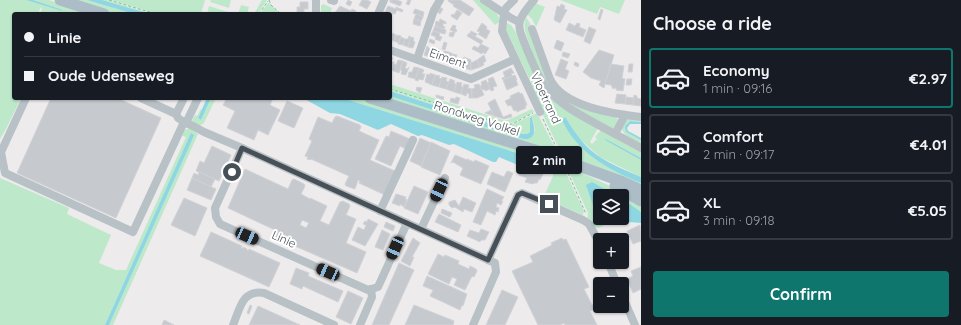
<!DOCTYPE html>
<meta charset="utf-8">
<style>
:root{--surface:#171b24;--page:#242831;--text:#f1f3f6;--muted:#9ea1a6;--line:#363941;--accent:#0f766e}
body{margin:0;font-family:Quicksand,sans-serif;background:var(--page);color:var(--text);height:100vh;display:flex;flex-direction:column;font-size:15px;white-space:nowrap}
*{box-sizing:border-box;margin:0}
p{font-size:13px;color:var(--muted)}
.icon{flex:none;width:22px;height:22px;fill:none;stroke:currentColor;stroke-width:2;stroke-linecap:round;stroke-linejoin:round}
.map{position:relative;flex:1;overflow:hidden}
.side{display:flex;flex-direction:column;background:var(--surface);width:320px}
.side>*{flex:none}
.top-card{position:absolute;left:12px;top:12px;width:380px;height:88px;border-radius:4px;box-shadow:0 1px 3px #0004;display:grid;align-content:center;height:88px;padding:0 12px;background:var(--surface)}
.tools{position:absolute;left:593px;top:189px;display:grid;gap:8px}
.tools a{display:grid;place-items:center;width:36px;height:36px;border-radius:4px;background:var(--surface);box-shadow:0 1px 3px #0004;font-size:20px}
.end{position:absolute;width:18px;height:18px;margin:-9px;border:5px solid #465056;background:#fff;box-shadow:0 0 0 2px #fff}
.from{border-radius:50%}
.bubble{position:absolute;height:28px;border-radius:4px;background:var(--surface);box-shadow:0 1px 3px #0004;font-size:13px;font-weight:700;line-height:28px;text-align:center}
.car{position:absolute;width:12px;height:24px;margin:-12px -6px;border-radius:5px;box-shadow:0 0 3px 1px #0007;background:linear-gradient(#222 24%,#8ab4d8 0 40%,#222 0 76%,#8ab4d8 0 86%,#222 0)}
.top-card b{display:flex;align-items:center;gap:14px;height:38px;font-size:15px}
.top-card b+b{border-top:1px solid var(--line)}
.top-card i{width:10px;height:10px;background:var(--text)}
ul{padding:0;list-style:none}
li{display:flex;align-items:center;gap:12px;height:60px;margin:0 8px 6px;padding:0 4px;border:2px solid var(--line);border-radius:4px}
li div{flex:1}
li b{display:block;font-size:15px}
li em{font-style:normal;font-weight:700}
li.current{border-color:var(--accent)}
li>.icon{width:36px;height:36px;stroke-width:1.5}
h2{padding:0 12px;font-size:18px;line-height:48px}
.button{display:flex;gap:8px;margin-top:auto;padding:8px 12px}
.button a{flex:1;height:46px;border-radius:4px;background:var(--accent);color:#fff;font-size:16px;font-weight:700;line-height:46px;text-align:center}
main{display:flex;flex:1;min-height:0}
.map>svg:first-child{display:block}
</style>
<main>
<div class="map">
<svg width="641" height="325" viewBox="0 0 641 325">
<rect width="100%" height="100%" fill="#eeebec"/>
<g fill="#bde9ca">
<polygon points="0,0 26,0 62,11 63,10 33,0 49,0 93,14 68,13 62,14 40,14 42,9 41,7 38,14 14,14 14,98 21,98 6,129 0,139"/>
<polygon points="70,0 87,0 134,14 115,14"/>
<polygon points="102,0 107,0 153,14 150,14"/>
<polygon points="111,0 205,0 201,14 158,14"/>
<polygon points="211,0 231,0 229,8 210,2"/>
<polygon points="262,0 267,0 258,14 254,14"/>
<path d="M473,0C474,0 479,0 480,0C487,3 501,14 499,22L495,25Z"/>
<polygon points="560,0 625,0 619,14 600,7 597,14"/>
<polygon points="268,3 269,3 280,14 260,14"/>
<polygon points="535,3 545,7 536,27 532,19 527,14"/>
<polygon points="323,4 332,8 330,14 321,14 321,6"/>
<polygon points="241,5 249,7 247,14 238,14"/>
<polygon points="209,6 228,12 227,14 207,14"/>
<path d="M526,17L531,25L529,26L531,32L550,86L616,117L618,120L614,128H612C591,116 566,106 550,88C540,77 535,60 530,46C527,37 522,26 526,17Z"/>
<path d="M507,23L511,25L515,31L539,84L598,128L590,142L592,144L597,139L595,137L601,130L641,152V158L604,138L641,160V177L600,157L582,141L562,121C583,155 605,168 641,183V188L380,98H390V96L526,139L535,131L533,119L530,118V132L527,134H522L390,91V90L505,126L511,125L537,113L555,148L559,149L528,83L532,81V80H530L509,36L505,31Z"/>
<polygon points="390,84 503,120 508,120 532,109 534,112 514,122 503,125 390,89"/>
<polygon points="211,98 216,98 204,123 199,126 192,121 195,115 197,116 201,109 202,109 198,118 201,120"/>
<path d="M342,98H359C399,111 439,123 478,136C534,154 590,172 641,203V213L622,201V196H614L591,182L593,205L600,218L604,219L603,226L598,228L595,227L587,219L588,213L569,172L565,171L584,211L583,215L545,199L544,196L553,176V173L523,160L525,159L545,163L533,158Z"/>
<path d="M628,119H641V122L630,121L627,124L626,132L641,140V145C632,139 612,131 628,119Z"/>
<polygon points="190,128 192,129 198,134 113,325 109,325 184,158 191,134 105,325 0,325 0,178 69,208 67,214 111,235 99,263 116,270 126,270 186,137 180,135 182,131"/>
</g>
<g fill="#8ed6e1">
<polygon points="26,0 33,0 63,10 62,11"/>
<polygon points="87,0 102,0 150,14 134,14"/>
<path d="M390,91L522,134H527L530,132V118L532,117C533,124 538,136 528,139C523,140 505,133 499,131C462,119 426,108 390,96Z"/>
<polygon points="207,98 211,98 201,120 198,118"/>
<polygon points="303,98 342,98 533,158 546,164 545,167 525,159 520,166 499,157 496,162 493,162 454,144 449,145 422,135 418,136 391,124 378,130 340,114 330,113"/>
<path d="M565,117C570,125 575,133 581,140C596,159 620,168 641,177V183C614,172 588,159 570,134C567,130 565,125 562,121Z"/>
<polygon points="630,121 641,122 641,124 630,124 627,128 628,131 641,138 641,140 626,132 625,126"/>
<polygon points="191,133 194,135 184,158 109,325 105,325"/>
<polygon points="604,138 641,158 641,160 607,141"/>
<polygon points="592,182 617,196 600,196 600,217 593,205 586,185"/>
<polygon points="622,199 641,212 641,223 629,222 621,219 620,218 622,218"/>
</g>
<g fill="#c6c9ce" stroke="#d0d2d6" fill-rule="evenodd">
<polygon points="348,0 352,2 350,6 346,4"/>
<polygon points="362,0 367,0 371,2 367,9 359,5"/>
<polygon points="390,0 397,0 402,2 400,6 390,2"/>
<polygon points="408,0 411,0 409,5 406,4"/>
<polygon points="448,0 460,0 474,9 469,16 453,6 454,5 448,1"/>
<polygon points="300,2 308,2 308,9 304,9 304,13 305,13 297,13 297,7 300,7"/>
<polygon points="561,4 565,6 564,9 567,10 560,23 554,20 557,6 560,7"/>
<polygon points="340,6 351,11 352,9 356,11 356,14 334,14"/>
<polygon points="388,6 396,9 396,7 403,10 402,12 397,10 395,14 386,10"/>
<polygon points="440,7 443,9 440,14 437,12"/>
<polygon points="415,9 424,12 423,17 413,13"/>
<polygon points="601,9 603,10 600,20 598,19"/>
<polygon points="386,10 393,12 391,17 390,14 384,14"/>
<polygon points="457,10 462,13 457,20 451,16 452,14 454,15"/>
<polygon points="416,14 423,17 421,21 414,19"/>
<polygon points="414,19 421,21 420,26 413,24"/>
<polygon points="440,19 446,22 446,24 443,23 443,26 445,27 444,29 435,26 436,21 439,22"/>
<polygon points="482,23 487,27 486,29 490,31 486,39 478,34 480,32 477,31"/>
<polygon points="569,23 575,26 577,23 580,24 579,27 586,30 583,37 566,30"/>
<polygon points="453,25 456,26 455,29 457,30 456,32 450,30"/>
<polygon points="435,26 446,30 445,34 433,31"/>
<polygon points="589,27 596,30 590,44 584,41"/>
<polygon points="433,31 440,33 439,36 442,37 440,41 435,39 436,37 431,35"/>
<polygon points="453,31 455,32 453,37 449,36 450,32 452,33"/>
<polygon points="471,31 477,34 475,37 470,34"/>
<polygon points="392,33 396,35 394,41 390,40"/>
<polygon points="469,33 483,41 481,44 489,48 485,54 483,52 482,54 472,49 474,46 478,48 481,44 467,36"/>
<polygon points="396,35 401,36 399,43 394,41"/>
<polygon points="409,36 411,37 408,47 403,45 405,39 408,39"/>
<polygon points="401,37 405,39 403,45 398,44"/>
<polygon points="411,37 414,38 413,41 415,42 413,48 408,47"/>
<polygon points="430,39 435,41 434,44 429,42"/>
<polygon points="557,40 564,43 561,51 554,48"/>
<polygon points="444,42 447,43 445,50 442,49"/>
<polygon points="427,46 431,50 429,57 424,55"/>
<polygon points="437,48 441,50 438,60 434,58"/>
<polygon points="434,49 437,49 434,58 429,57 431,50 434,51"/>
<polygon points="599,50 614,55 604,88 599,85 601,81 591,78 583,72"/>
<polygon points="444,51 449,52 445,62 441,60"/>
<polygon points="449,52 453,54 450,63 445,62"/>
<polygon points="563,52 570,54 568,58 562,56"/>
<polygon points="453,54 457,55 454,65 450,63"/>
<polygon points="484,55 486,61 483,63 484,65 480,67 477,60"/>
<polygon points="390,57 393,58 391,62 394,62 390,74"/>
<polygon points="464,57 471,60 471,70 463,68 463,66 461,65"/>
<polygon points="456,58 460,59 458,66 454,65"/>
<polygon points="561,59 568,62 565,69 569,71 566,79 555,75"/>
<polygon points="398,60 403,61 399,73 391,70 394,62 394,64 396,65"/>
<polygon points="477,60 480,67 471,70 471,63"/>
<polygon points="403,61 407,63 405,68 408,69 409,67 406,75 401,74 402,70 400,70"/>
<polygon points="575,62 579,64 578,67 574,65"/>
<polygon points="611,64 624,66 622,78 625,79 623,91 616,90 616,88 614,88 613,89 611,85 605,84"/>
<polygon points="629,64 633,64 632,72 628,72"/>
<polygon points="414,67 419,68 416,79 408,77 409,72 412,72"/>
<polygon points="419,68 424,70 422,74 425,74 423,80 419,79 418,81 415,80"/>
<polygon points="511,68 514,73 511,74 513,76 503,80 502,78 505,77 503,72"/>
<polygon points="430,73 435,75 432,85 425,82 427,74 430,75"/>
<polygon points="435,75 440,76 439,78 442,79 439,87 432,85"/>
<polygon points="515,75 517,80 516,80 518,85 507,90 503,80"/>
<polygon points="442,77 447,78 446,81 449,82 446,89 439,87"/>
<polygon points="493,77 497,86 493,87 494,90 491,91 487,83 489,82 488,79"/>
<polygon points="450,79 455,81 454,83 456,84 454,92 446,89"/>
<polygon points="627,79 632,79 631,85 626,85"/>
<polygon points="486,80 490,89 485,91 484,89 482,90 480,86 482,85 481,82"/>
<polygon points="457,82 462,83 461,86 463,87 461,94 454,92"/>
<polygon points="464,84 469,85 468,88 472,89 472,98 469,98 469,94 467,93 466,96 461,94"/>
<polygon points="479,84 484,95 477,98 472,98 472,89 475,88 474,85"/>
<polygon points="417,87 422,88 420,93 416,90"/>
<polygon points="519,92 520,94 522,93 527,105 525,106 526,108 517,112 516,110 514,111 511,105 508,106 505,101 511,98 510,96"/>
<polygon points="617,94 626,95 625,104 615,103"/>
<polygon points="436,95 444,97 443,100 436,97"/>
<polygon points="634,95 637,96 637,98 641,99 641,106 633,105"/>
<polygon points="456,97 460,98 458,104 450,102 451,98 455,99"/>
<polygon points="626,97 634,98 633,105 625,104"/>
<polygon points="51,98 117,98 161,118 116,218 17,173"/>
<polygon points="227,98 273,98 270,105 280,110 268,135 258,130 254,140 227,128 235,111 223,105"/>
<polygon points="495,99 503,117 511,114 512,117 504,119 494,116 488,103"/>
<polygon points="287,101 303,108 294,128 278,121"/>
<polygon points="491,110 494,116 485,113"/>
<polygon points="337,116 360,125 361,127 359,131 379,140 370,160 395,171 385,195 359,183 360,181 358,180 355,189 346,186 345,184 349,176 311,159 310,160 307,159 308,157 305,156 312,141 309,139 318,117 332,123 335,117"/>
<polygon points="391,131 410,139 406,149 400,146 391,166 375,159 386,136 389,137"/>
<polygon points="420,138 431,143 421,166 410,161"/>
<polygon points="431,142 450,151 440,175 421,167"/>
<polygon points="212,146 231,155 219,181 196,171 200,161 204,163"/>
<polygon points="455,155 467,160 467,159 474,162 475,160 489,166 481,184 460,175 463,168 453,162 451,163"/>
<polygon points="524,163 544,172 540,180 539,179 537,183 534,183 533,184 525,182 527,178 519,175"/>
<path d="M245,169L288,189L292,180L294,179L304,184L305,186L301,194L310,199V198L327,206L320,221L329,225L340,202L343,201L349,204L350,206L346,215L356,219L346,243L366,252L357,273L274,237L277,231L228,208ZM302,220L309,223L306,228L300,225Z"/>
<polygon points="507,171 513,173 505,192 487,184 492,172 504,177"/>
<polygon points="199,172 215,179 211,187 192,178 194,173 198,175"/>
<polygon points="192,178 216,189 211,200 187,190"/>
<polygon points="414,186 428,192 418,214 404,208"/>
<polygon points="487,189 504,197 501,201 503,201 501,205 497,203 496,207 499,208 498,212 496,211 495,215 487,211 481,225 473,222"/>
<polygon points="396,194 406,197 405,199 407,200 404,207 400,204 400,206 392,203"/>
<polygon points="463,197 476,203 472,212 464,209 463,212 455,207 452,208 449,205 449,202 455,200 459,206"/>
<polygon points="184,198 207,208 195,236 171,225"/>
<polygon points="442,209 452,213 450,217 441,213"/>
<polygon points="439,214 461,225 458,232 435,222"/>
<polygon points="368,219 378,224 365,246 352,240 358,227 364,230 366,225 363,224 365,221 367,222"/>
<polygon points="386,222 395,226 393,231 384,227"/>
<polygon points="640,225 641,241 633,244 627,231"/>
<polygon points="481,229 489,232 485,240 481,240 480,242 467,236 470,230 479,233"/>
<polygon points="382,230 390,234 383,250 375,247"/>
<polygon points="211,232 242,246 241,248 243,248 243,247 247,249 247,250 248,251 249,249 280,263 269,287 200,256"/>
<polygon points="413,238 420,243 412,257 414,257 410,266 401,261"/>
<polygon points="562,238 563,240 566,239 589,287 584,289 592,305 597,302 599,307 590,311 597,325 565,325 564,323 560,325 538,325 512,271 533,262 530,256 552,245 551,243"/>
<polygon points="438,254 444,257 445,255 459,261 458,264 469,269 470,266 476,269 477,271 474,277 472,276 465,290 454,285 457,279 452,277 449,284 428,274"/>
<polygon points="399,263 414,270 389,325 372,325"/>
<polygon points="641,267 641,289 633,293 627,279 633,276 631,271"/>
<polygon points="296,268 309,273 308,276 343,291 338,302 303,286 302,289 290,284"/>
<polygon points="427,276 467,294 463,306 462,305 460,310 430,296 433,290 423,286"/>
<polygon points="502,290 518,297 505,325 486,325"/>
<polygon points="348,291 363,298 351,324 336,317"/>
<polygon points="250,305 252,306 249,314 247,313"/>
<polygon points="414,305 454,321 453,325 405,325"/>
<polygon points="258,306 300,325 249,325"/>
<polygon points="164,320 174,325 162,325"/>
</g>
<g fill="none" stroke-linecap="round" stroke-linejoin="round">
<g stroke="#79c399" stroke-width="1" stroke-dasharray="3 2" stroke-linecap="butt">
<polyline points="109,0 156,14"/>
<polyline points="269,0 271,5 281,14"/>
<polyline points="259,14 268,1"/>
<polyline points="390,89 505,125 512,124 533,113"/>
<polyline points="543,119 556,147"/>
<polyline points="568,173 586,214"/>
</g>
<g stroke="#b8c1c6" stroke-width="8">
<polyline points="316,0 316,14"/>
<polyline points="331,0 334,1"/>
<polyline points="484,0 511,18 519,22"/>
<polyline points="514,0 506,8 504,13 502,31 540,112"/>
<path d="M534,0C514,24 517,24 528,52C534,65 538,79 548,90C560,104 577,113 593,122C609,131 625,139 641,148"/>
<polyline points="378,14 384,0"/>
<path d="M532,29L550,79C563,107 614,114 641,117"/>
<polyline points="390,50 471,79 515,59"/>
<polyline points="417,59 434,10 440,0"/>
<polyline points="26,98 1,152 5,173 133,232 184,122 193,126 204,132 242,148 495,263 496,272 473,325"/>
<polyline points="141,98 176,114 178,118 184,122"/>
<polyline points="176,114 184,98"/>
<polyline points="186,123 198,98"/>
<polyline points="615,134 625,115"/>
<polyline points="242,148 215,208 216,217 220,224 368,290 378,287 407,223"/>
<polyline points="380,211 413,140"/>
<polyline points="421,229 445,178"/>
<polyline points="488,260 518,195 522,193 583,220 589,224 600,244"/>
<polyline points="608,262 617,284"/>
<polyline points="622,295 635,325"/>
<path d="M233,325C240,309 242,289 264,293L334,325"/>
<polyline points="360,325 372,297 371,289"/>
</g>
<g stroke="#adbdc8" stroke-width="11">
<polyline points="60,0 104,14"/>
<polyline points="370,98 538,151 623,182 641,190"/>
<polyline points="615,186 641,201"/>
</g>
</g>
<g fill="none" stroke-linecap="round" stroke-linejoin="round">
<polyline stroke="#465056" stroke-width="5" points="232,172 242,148 488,260 518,195 522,193 549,204"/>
</g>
<g text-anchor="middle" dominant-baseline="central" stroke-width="4" stroke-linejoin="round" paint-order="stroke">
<g font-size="12" fill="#465056" stroke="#fff">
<text transform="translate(448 58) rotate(19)">Eiment</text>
<text transform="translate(546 98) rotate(65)">Vloetrand</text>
<text transform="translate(477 118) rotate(18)">Rondweg Volkel</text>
<text transform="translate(284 239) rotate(24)">Linie</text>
</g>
</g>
</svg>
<div class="tools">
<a><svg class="icon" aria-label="layers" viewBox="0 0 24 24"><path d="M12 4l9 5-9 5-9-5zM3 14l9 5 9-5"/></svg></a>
<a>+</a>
<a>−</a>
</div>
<i class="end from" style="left:232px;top:172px"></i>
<i class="end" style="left:549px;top:204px"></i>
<div class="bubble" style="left:516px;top:146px;width:66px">2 min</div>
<i class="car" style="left:439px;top:190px;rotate:205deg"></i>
<i class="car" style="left:247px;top:236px;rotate:114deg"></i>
<i class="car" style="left:395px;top:248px;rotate:204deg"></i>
<i class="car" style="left:328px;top:272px;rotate:294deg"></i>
<div class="top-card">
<b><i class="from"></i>Linie</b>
<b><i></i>Oude Udenseweg</b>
</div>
</div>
<section class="side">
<h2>Choose a ride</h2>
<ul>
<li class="current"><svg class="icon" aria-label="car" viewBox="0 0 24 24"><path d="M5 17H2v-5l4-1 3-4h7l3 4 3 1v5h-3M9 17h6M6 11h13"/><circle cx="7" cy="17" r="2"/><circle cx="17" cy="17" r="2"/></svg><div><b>Economy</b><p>1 min · 09:16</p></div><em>€2.97</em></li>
<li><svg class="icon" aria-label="car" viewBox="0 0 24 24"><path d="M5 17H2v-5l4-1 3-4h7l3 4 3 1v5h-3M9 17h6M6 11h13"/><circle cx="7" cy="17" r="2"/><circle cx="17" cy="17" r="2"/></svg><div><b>Comfort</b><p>2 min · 09:17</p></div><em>€4.01</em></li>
<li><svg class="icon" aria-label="car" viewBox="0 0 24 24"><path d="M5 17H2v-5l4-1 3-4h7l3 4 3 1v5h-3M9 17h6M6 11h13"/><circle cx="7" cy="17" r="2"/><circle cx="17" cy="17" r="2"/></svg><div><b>XL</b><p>3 min · 09:18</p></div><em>€5.05</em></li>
</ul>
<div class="button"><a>Confirm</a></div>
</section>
</main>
